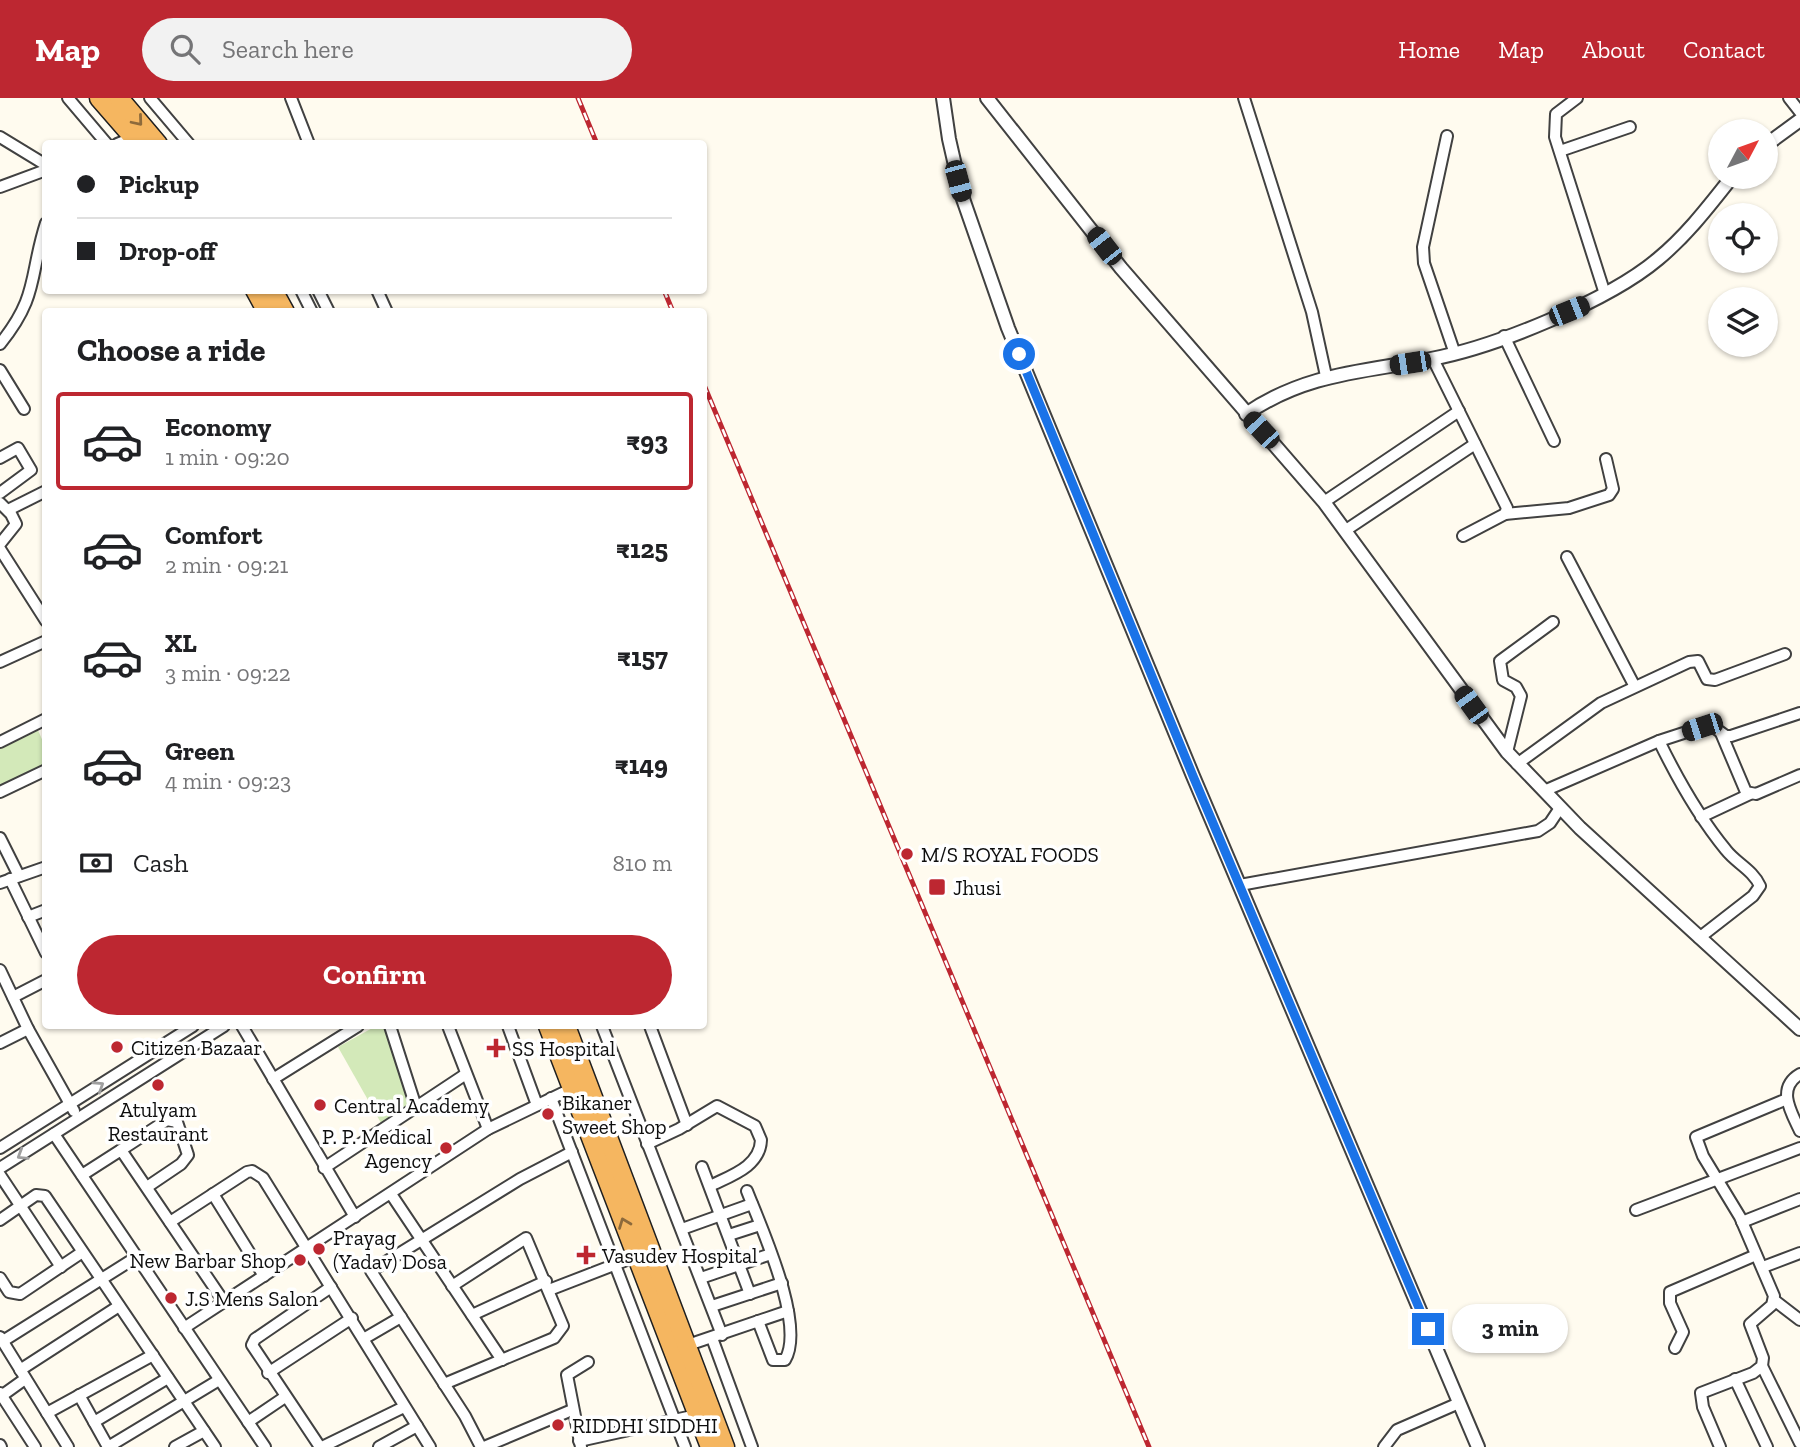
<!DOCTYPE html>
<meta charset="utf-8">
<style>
:root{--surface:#fff;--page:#f2f2f2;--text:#202124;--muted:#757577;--line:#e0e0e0;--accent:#bd2731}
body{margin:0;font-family:"Zilla Slab",serif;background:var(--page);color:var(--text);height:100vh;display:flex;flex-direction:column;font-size:26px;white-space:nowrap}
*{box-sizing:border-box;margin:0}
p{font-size:23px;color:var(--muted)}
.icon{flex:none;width:38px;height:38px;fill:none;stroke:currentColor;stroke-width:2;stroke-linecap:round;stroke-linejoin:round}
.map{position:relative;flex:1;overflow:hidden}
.drawer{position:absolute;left:42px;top:210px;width:665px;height:721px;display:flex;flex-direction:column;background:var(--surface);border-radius:7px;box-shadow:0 2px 5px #0004}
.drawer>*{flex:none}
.banner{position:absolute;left:42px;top:42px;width:665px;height:154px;border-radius:7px;box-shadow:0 2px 5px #0004;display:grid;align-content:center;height:154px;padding:0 35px;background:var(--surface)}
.needle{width:46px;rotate:49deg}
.fabs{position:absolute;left:1708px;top:21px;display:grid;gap:14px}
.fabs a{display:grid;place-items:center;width:70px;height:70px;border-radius:50%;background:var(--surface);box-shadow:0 2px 5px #0004;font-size:35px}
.end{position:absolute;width:32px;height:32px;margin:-16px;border:9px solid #1a73e8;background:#fff;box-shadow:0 0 0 4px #fff}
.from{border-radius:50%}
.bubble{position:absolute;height:49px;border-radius:24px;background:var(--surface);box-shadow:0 2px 5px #0004;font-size:23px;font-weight:800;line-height:49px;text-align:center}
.car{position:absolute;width:21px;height:42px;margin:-21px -10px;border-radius:9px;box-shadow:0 0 5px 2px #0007;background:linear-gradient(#222 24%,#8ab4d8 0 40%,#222 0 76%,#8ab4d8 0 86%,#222 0)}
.banner b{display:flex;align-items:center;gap:24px;height:66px;font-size:26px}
.banner b+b{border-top:2px solid var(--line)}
.banner i{width:18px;height:18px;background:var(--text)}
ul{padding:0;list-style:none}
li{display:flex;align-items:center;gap:21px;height:98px;margin:0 14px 10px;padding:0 21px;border:4px solid transparent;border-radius:7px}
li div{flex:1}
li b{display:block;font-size:26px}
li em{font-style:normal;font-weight:800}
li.selected{border-color:var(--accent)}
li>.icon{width:63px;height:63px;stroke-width:1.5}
h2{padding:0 35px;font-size:32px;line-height:84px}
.pay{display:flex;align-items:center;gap:18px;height:77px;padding:0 35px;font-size:26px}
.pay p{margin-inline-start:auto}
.action{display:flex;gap:14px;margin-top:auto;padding:14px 35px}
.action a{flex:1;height:80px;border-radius:42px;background:var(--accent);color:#fff;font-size:28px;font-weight:800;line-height:80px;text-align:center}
header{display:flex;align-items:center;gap:42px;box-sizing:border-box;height:98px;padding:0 35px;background:var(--accent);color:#fff}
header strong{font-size:33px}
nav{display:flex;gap:38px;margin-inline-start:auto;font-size:24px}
.search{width:490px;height:63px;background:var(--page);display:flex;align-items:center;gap:18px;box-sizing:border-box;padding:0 24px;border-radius:38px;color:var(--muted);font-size:26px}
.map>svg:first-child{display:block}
</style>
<header>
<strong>Map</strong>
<div class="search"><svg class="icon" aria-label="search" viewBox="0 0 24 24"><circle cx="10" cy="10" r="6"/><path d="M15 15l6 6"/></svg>Search here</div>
<nav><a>Home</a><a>Map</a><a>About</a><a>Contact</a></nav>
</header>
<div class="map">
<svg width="1800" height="1349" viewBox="0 0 1800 1349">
<rect width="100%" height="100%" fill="#fffbef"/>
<g fill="#d3e9b9">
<polygon points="37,630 45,648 45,670 0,691 0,647"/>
<polygon points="376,928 382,928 401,962 413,1007 381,1025 338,949"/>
</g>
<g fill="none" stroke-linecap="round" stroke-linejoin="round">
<g stroke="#414141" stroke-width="14">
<g id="minor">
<polyline points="68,0 107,46"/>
<polyline points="150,0 189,46"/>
<polyline points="291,0 309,46"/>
<polyline points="1244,0 1312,214 1326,278"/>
<polyline points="1577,0 1556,16 1555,39 1605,196"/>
<polyline points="1789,0 1800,14"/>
<polyline points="1447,38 1423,149 1424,165 1455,256"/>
<polyline points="0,39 46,67"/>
<polyline points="117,46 134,39"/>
<polyline points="1560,53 1630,29"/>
<polyline points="0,89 46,72"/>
<polyline points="301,192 312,214"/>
<polyline points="318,192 329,214"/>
<polyline points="377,192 387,214"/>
<polyline points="1504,238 1554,343"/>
<path d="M0,246C39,198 29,178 46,125"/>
<polyline points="1433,261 1507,410 1505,416 1463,438"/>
<polyline points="0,272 24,311"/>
<polyline points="0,360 18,350 31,372 0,395"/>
<polyline points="1324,404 1459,313"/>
<polyline points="0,405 11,416 16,426 0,446"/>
<polyline points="8,412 46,393"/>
<polyline points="1505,416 1569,410 1609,397 1613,391 1606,361"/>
<polyline points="1346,432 1475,346"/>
<polyline points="0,451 46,523"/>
<polyline points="1567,459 1634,587"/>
<polyline points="0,564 46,543"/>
<polyline points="1721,635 1746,694 1756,696 1800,677"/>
<path d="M1659,643C1678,682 1698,718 1726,752C1736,765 1753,772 1760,788L1753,798L1699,840"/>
<polyline points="0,644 46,621"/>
<polyline points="1507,654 1521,598 1516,589 1503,582 1500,563 1553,524"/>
<polyline points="1517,666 1601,605 1689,564 1698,563 1707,581 1715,582 1785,556"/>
<polyline points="1544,693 1659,643 1702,629 1712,628 1726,638 1731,638 1800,615"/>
<polyline points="0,694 46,672"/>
<polyline points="1701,719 1750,696"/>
<polyline points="0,740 19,778"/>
<polyline points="10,781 46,855"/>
<polyline points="0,785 46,769"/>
<polyline points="1240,787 1538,733 1550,725 1560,710"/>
<polyline points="28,819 46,812"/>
<polyline points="0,872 28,931 74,1013"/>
<polyline points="13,899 46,882"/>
<polyline points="242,928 355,1119"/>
<polyline points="390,928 416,1009"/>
<polyline points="448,928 488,1031"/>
<polyline points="508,928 537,1007"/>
<polyline points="602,928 722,1237"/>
<polyline points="650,928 687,1027"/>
<polyline points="0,945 28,931"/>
<path d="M1800,976C1776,990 1791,1014 1800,1033"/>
<polyline points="273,981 358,928"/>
<polyline points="551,1000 685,1349"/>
<polyline points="54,1036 265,1349"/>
<path d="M647,1046L679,1031L717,1008L755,1028L761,1042C760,1069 730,1078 710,1088"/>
<polyline points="0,1050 193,928"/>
<polyline points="121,1052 167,1022 177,1024 188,1057 181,1066 147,1089"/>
<polyline points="702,1069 750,1196"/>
<polyline points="0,1070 224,928"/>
<polyline points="324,1070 466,976"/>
<polyline points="0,1077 61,1169"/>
<polyline points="82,1077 121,1052 224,1204"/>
<path d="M747,1093C761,1129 806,1227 785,1262H773L758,1223"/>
<polyline points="213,1096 264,1178"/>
<polyline points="391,1096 502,1262"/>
<polyline points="1636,1112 1800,1050"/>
<polyline points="0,1122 36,1097 45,1098 215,1349"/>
<polyline points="170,1124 247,1074 252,1073 263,1080 430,1349"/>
<polyline points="1742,1124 1800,1101"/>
<polyline points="682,1131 752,1106"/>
<polyline points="729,1137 760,1127"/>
<polyline points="1763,1169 1800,1155"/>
<polyline points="0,1180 9,1194 20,1196 81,1155"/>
<polyline points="701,1180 771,1156"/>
<polyline points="549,1192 637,1158"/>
<polyline points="1774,1202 1800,1222"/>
<polyline points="712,1208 782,1185"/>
<polyline points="472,1217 546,1183"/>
<polyline points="184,1230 488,1031 573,990"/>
<polyline points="0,1239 68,1349"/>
<polyline points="365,1240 401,1219"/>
<polyline points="712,1240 752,1349"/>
<polyline points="3,1243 135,1160"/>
<polyline points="685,1248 788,1213"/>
<polyline points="1675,1250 1683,1234 1670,1205 1670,1194 1756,1157"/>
<polyline points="1762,1268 1800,1345"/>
<polyline points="20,1272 119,1208"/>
<polyline points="268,1275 352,1220"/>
<polyline points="1735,1281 1767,1349"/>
<polyline points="444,1286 554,1240 563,1228 526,1140 452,1188"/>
<polyline points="0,1295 35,1349"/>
<polyline points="79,1297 108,1349"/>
<polyline points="0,1299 25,1281"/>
<polyline points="47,1315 153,1257"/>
<polyline points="94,1324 168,1280"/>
<polyline points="248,1324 285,1299"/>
<polyline points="579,1343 697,1317"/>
<polyline points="0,1347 1,1349"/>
<polyline points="108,1349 219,1282"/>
<polyline points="175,1349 204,1333"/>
<polyline points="320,1349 252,1247 255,1241 331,1189"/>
<polyline points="322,1349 404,1309"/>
<polyline points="379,1349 417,1328"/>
<polyline points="481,1349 465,1318 371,1173 520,1081 572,1054"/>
<polyline points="484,1349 572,1312"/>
<polyline points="581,1349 567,1277 588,1264"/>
<polyline points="1384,1349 1397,1332 1459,1305"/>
<polyline points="1720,1349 1703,1309 1701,1295 1753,1275 1762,1268 1763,1260 1750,1226 1772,1207 1774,1198 1740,1119 1703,1058 1696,1039 1787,1001"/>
</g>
</g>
<g stroke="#414141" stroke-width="16">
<g id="tertiary">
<polyline points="943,0 949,41 962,98 1008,230 1193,678 1478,1349"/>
<polyline points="987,0 1121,170 1324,404 1507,654 1580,730 1800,931"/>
<polyline points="1766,47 1800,22"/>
<path d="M1246,316C1306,275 1363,274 1431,261C1495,249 1608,203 1658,161C1687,137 1709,108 1732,79"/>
</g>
</g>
<g stroke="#1f1f1f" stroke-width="21">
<g id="trunk">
<polyline points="99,0 139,46"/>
<polyline points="119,0 158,46"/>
<polyline points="255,192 267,214"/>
<polyline points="273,192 285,214"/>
<polyline points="548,928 710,1349"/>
<polyline points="566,928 725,1349"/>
</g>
</g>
<use href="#minor" stroke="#fff" stroke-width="10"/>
<use href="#tertiary" stroke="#fff" stroke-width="12"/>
<use href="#trunk" stroke="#f5b660" stroke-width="18"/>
<g stroke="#bd2731" stroke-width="5">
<g id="rail">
<polyline points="578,0 597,46"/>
<polyline points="664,192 673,214"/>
<polyline points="704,287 1149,1349"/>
</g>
</g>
<use href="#rail" stroke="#fff" stroke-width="2.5" stroke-dasharray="8" stroke-linecap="butt"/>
</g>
<defs><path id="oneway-chevron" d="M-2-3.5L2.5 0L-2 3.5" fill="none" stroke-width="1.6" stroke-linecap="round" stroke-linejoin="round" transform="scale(1.75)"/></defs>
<g stroke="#8d6a3b">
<use href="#oneway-chevron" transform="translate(138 23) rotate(50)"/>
<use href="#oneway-chevron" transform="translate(624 1125) rotate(-111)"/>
</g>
<g stroke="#9f9f9f">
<use href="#oneway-chevron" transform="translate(99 988) rotate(-33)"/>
<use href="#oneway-chevron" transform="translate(22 1057) rotate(148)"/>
</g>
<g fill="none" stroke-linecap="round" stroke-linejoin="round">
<polyline stroke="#1a73e8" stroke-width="9" points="1019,256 1193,678 1428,1231"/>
</g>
<g fill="#bd2731" stroke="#fff" stroke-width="2.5">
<circle cx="907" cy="756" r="7"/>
<rect x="928" y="780" width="18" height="18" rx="3.5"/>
<circle cx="117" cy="949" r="7"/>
<path d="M492.5 939.5h7v7h7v7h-7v7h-7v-7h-7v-7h7z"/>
<circle cx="158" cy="987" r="7"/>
<circle cx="320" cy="1007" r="7"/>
<circle cx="548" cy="1016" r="7"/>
<circle cx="446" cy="1050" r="7"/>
<circle cx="319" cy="1151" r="7"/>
<path d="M582.5 1146.5h7v7h7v7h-7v7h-7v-7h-7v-7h7z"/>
<circle cx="300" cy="1162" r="7"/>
<circle cx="171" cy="1200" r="7"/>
<circle cx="558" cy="1327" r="7"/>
</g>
<g text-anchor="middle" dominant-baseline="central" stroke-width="7" stroke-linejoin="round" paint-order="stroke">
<g font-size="21" fill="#0e0e0e" stroke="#fff" text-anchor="start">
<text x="921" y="756">M/S ROYAL FOODS</text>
<text x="953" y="789">Jhusi</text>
<text x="131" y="949">Citizen Bazaar</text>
<text x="512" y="950">SS Hospital</text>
<text x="562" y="1004">Bikaner<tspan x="562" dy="24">Sweet Shop</tspan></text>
<text x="334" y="1007">Central Academy</text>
<text x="158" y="1011" text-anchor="middle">Atulyam<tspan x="158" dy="24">Restaurant</tspan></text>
<text x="432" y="1038" text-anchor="end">P. P. Medical<tspan x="432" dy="24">Agency</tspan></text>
<text x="333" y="1139">Prayag<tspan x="333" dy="24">(Yadav) Dosa</tspan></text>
<text x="602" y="1157">Vasudev Hospital</text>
<text x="286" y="1162" text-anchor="end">New Barbar Shop</text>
<text x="185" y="1200">J.S Mens Salon</text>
<text x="572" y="1327">RIDDHI SIDDHI</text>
</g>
</g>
</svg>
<div class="fabs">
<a><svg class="needle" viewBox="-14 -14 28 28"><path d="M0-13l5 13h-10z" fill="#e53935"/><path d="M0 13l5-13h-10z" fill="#757577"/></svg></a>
<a><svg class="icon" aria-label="locate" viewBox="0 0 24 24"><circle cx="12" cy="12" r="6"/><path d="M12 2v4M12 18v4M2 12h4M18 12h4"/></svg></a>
<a><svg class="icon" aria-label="layers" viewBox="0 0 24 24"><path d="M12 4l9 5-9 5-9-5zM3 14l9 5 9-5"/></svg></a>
</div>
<i class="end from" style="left:1019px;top:256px"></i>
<i class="end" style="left:1428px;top:1231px"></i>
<div class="bubble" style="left:1452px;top:1206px;width:116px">3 min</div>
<i class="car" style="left:958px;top:83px;rotate:165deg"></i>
<i class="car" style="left:1104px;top:148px;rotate:322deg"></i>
<i class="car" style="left:1569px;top:213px;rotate:68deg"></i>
<i class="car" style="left:1410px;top:265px;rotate:261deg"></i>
<i class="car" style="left:1261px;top:332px;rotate:317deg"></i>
<i class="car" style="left:1471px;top:607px;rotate:324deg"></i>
<i class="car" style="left:1702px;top:629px;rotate:252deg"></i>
<div class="banner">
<b><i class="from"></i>Pickup</b>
<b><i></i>Drop-off</b>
</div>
<section class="drawer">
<h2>Choose a ride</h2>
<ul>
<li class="selected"><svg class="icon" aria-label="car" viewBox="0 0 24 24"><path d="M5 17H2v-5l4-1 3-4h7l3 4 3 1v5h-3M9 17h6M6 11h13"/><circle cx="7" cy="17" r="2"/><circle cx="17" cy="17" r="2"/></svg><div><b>Economy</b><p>1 min · 09:20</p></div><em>₹93</em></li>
<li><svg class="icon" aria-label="car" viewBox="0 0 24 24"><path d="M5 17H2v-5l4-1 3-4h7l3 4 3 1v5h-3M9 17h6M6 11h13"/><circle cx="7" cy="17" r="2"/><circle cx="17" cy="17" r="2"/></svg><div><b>Comfort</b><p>2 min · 09:21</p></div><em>₹125</em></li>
<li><svg class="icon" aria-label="car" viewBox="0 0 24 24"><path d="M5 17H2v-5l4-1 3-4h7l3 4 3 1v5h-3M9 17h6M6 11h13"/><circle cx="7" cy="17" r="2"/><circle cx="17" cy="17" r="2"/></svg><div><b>XL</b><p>3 min · 09:22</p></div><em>₹157</em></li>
<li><svg class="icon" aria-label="car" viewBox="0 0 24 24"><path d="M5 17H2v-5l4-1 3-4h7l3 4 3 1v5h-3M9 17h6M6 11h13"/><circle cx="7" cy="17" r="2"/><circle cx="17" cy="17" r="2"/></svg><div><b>Green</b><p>4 min · 09:23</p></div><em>₹149</em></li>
</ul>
<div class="pay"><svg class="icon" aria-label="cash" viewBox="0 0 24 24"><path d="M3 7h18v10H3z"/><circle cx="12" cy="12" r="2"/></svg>Cash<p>810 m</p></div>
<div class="action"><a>Confirm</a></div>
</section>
</div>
